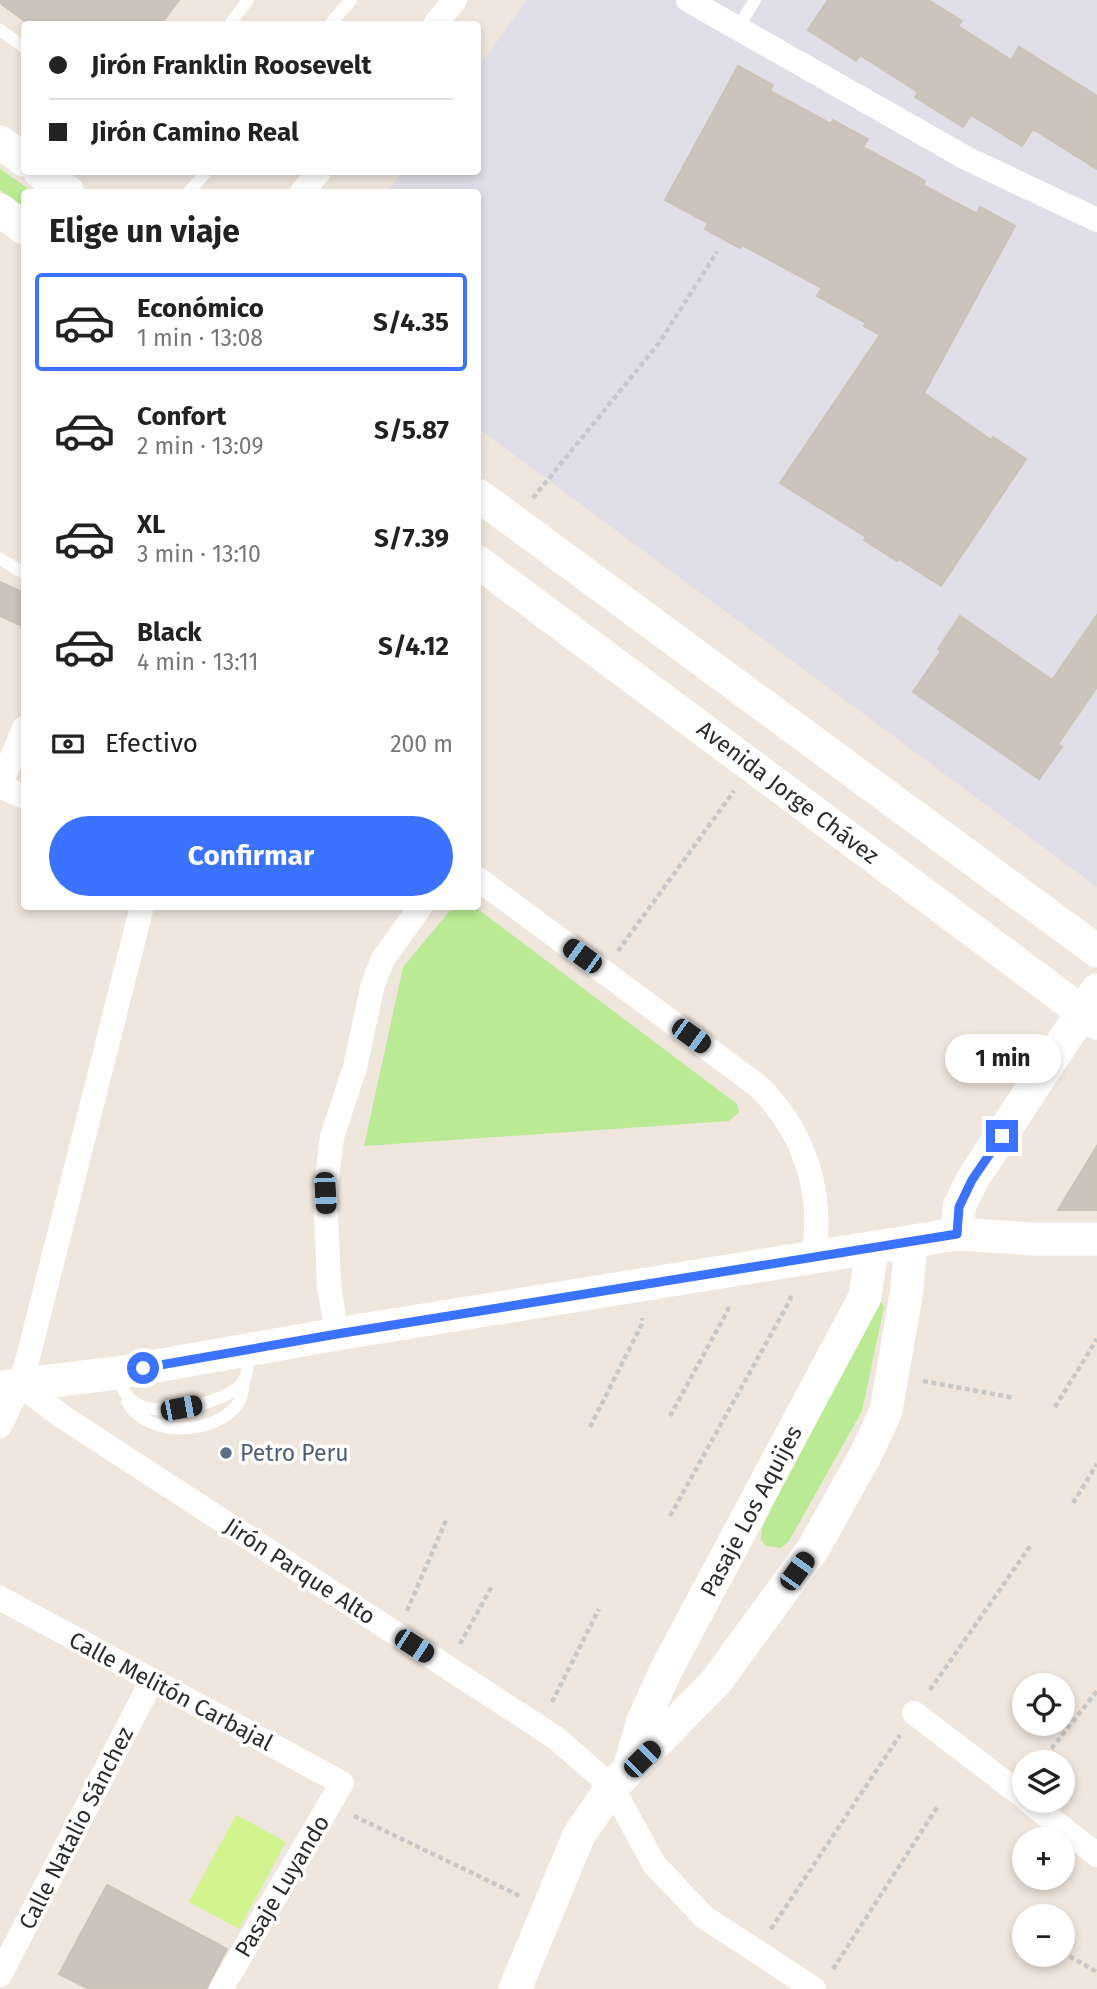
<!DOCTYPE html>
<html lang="es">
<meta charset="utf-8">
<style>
:root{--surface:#fff;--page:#f2f2f2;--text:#222;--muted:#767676;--line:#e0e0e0;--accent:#3b72ff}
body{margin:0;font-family:"Fira Sans",sans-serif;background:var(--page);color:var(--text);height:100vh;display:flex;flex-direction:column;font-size:26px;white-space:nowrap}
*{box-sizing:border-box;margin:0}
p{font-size:23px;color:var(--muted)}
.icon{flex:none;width:38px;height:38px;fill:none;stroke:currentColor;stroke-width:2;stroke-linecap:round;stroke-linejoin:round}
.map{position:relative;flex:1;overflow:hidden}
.sheet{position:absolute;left:21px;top:189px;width:460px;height:721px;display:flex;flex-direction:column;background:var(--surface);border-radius:7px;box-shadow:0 4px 10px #0003}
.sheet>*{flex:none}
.guide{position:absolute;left:21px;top:21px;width:460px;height:154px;border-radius:7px;box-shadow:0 4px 10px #0003;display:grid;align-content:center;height:154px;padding:0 28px;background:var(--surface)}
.controls{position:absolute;left:1012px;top:1673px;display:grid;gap:14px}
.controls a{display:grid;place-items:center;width:63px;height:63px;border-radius:50%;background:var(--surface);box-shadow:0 4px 10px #0003;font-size:35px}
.end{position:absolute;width:32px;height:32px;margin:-16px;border:9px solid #3b72ff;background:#fff;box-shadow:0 0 0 4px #fff}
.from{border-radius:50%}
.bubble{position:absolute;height:49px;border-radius:24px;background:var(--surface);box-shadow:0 4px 10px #0003;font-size:23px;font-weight:700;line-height:49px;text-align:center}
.car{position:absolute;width:21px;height:42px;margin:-21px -10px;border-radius:9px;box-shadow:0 0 5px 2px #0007;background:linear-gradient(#222 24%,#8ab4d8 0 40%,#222 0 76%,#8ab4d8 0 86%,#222 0)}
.guide b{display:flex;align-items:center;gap:24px;height:66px;font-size:26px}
.guide b+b{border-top:2px solid var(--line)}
.guide i{width:18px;height:18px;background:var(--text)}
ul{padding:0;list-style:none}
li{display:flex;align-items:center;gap:21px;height:98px;margin:0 14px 10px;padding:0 14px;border:4px solid transparent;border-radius:7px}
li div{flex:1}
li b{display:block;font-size:26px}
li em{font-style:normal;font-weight:700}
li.active{border-color:var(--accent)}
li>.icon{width:63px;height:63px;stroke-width:1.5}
h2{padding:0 28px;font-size:32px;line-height:84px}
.pay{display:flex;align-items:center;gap:18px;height:77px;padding:0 28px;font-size:26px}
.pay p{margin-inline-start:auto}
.button{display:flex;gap:14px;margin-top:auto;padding:14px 28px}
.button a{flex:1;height:80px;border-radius:42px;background:var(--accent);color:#fff;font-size:28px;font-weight:700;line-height:80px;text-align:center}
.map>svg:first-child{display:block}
</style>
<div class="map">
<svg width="1097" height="1989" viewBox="0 0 1097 1989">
<rect width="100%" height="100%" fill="#efe6dd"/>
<polygon fill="#e0dee7" points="527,0 1097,0 1097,887 478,428 478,192 387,192 403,172 478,172 478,68"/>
<g fill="#baeb94">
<polygon points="0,169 33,192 24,192 24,208 0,190"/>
<polygon points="453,907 475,907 737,1104 739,1112 729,1121 364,1146 403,967"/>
<polygon points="880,1301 884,1307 862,1411 789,1541 781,1548 766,1546 761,1540 762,1528 869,1305"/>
</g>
<polygon fill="#d2f48f" points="236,1815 286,1842 239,1929 189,1902"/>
<g fill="#cac4bc" stroke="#cbc2b6" stroke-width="2">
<polygon points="0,0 179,0 161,24 29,24 0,3"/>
<polygon points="828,0 928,0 962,21 958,26 1011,60 1019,47 1097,96 1097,169 1033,129 1022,146 971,115 963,127 915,97 918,92 860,55 856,61 808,30"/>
<polygon points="738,66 773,85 770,91 831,124 833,120 868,139 863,147 925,181 923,185 977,214 980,207 1015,226 924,393 991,440 993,437 1026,459 941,586 899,559 897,561 864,540 866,537 780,483 880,335 864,326 866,323 817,296 822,288 742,245 740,248 705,229 708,223 665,200"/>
<polygon points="0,582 24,593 24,627 0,616"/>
<polygon points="1097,615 1097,687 1058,744 1062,747 1039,779 913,692 941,651 938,649 960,616 1052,680"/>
<polygon points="1097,1146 1097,1210 1058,1210"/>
<polygon points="107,1885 227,1949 206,1989 89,1989 59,1974"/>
</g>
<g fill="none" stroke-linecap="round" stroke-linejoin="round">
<g stroke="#c8c8c8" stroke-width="4.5" stroke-dasharray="5 3.5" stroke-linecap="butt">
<polyline points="533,498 659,343 717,252"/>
<polyline points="618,951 734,791"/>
<polyline points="923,1381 1015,1398"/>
<polyline points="1055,1407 1097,1339"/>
<polyline points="670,1416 728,1310 728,1303"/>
<polyline points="590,1427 642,1324 642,1318"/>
<polyline points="1073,1503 1097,1464"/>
<polyline points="670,1516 790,1300 791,1293"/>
<polyline points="407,1611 447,1518"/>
<polyline points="460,1644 492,1586"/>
<polyline points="930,1690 1031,1545"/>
<polyline points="552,1702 599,1609"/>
<polyline points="1041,1762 1097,1691"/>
<polyline points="354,1816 520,1896"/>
<polyline points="771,1929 900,1735"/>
<polyline points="1062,1952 1097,1972"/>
<polyline points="833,1969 938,1806"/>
</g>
<g stroke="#fff" stroke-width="12">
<polyline points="230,24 248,0"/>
<polyline points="330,24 351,0"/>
<polyline points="737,29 755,0"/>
<polyline points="0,30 24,47"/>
<polyline points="189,192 206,172"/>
<polyline points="0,559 24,573"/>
<path d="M117,1374C121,1387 125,1397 137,1404C160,1418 228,1403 243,1382C249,1373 248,1360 247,1350"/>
<path d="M127,1402C147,1438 217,1436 239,1402C243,1395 243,1388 244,1380"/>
</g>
<g stroke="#fff" stroke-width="24">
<polyline points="688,0 966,158 1097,220"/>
<polyline points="435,24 455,0"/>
<polyline points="302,192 319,172"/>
<polyline points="24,728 0,786 24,797"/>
<path d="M478,879L757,1085C804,1130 825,1193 813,1257"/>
<polyline points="337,1334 329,1286 325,1193 332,1137 355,1067 373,984 383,959 421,906"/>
<polyline points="20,1385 63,1417 556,1738 612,1787 654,1864 704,1917 814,1989"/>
<polyline points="0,1426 20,1385 30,1350 142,906"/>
<polyline points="0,1598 342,1783 221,1989"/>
<polyline points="914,1713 1024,1797"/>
<polyline points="1028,1801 1097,1855"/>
<polyline points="0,1975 151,1682"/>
</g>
<g stroke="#fff" stroke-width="33">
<polyline points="0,142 24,160"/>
<polyline points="40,172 68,192"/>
<polyline points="0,210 24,228"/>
<polyline points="478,495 1097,951"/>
<polyline points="478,562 1097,1023"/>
<polyline points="957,1234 959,1207 972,1180 1097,990"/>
<polyline points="0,1387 117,1373 337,1334 957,1234 1032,1239 1097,1239"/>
<polyline points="629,1769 643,1721 666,1670 865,1297 872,1248"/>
<polyline points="515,1989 579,1835 612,1787 715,1683 813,1549 866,1454 886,1411 907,1289 911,1242"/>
</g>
</g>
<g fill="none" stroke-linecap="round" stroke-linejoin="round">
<polyline stroke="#3b72ff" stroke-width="9" points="143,1368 337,1334 957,1234 959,1207 972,1180 1002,1136"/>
</g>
<circle fill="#5c6f8a" stroke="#fff" stroke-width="2.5" cx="226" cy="1453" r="7"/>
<g text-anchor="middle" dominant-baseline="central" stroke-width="7" stroke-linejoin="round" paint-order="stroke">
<g font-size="23" fill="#2c2c2c" stroke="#fff">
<text transform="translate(788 792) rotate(37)">Avenida Jorge Chávez</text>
<text transform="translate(751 1511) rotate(-62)">Pasaje Los Aquijes</text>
<text transform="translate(300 1571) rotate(33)">Jirón Parque Alto</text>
<text transform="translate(171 1691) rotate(28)">Calle Melitón Carbajal</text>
<text transform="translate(76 1828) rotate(-63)">Calle Natalio Sánchez</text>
<text transform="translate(282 1886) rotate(-59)">Pasaje Luyando</text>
</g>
<g font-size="23" fill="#4e5e75" stroke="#fff" text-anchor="start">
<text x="240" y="1453">Petro Peru</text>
</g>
</g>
</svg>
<div class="controls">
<a><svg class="icon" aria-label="locate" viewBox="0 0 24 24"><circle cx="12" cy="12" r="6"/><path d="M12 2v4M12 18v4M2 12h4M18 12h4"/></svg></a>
<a><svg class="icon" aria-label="layers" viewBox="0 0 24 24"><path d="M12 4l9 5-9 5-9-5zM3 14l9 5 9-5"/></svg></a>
<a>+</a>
<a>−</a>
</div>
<i class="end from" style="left:143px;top:1368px"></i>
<i class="end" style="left:1002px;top:1136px"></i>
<div class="bubble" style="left:945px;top:1034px;width:116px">1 min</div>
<i class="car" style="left:582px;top:956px;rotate:306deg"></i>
<i class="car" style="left:691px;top:1036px;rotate:126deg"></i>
<i class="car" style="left:325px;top:1193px;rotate:177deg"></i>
<i class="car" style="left:181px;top:1408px;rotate:79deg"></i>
<i class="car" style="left:797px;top:1571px;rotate:36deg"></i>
<i class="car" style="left:414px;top:1646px;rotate:123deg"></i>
<i class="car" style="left:642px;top:1759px;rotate:45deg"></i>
<div class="guide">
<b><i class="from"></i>Jirón Franklin Roosevelt</b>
<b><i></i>Jirón Camino Real</b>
</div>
<section class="sheet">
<h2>Elige un viaje</h2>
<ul>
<li class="active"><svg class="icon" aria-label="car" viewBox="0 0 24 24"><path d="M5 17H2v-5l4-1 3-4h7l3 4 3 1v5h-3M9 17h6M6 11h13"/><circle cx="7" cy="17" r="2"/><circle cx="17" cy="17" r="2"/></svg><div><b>Económico</b><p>1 min · 13:08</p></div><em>S/4.35</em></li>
<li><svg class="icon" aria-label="car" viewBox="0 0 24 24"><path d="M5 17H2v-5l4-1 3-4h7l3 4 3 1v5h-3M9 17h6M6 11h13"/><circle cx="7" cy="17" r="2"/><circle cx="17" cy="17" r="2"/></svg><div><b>Confort</b><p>2 min · 13:09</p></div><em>S/5.87</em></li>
<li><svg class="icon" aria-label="car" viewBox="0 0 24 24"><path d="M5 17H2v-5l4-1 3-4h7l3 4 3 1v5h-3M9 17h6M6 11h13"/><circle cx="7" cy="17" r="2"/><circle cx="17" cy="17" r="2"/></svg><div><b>XL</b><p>3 min · 13:10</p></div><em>S/7.39</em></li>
<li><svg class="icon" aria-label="car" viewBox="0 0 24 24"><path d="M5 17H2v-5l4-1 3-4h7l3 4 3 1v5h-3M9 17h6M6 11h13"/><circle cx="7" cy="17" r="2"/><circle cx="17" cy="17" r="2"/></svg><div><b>Black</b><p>4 min · 13:11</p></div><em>S/4.12</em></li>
</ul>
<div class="pay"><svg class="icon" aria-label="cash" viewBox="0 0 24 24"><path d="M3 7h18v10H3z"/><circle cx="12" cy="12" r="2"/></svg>Efectivo<p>200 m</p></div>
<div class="button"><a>Confirmar</a></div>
</section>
</div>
